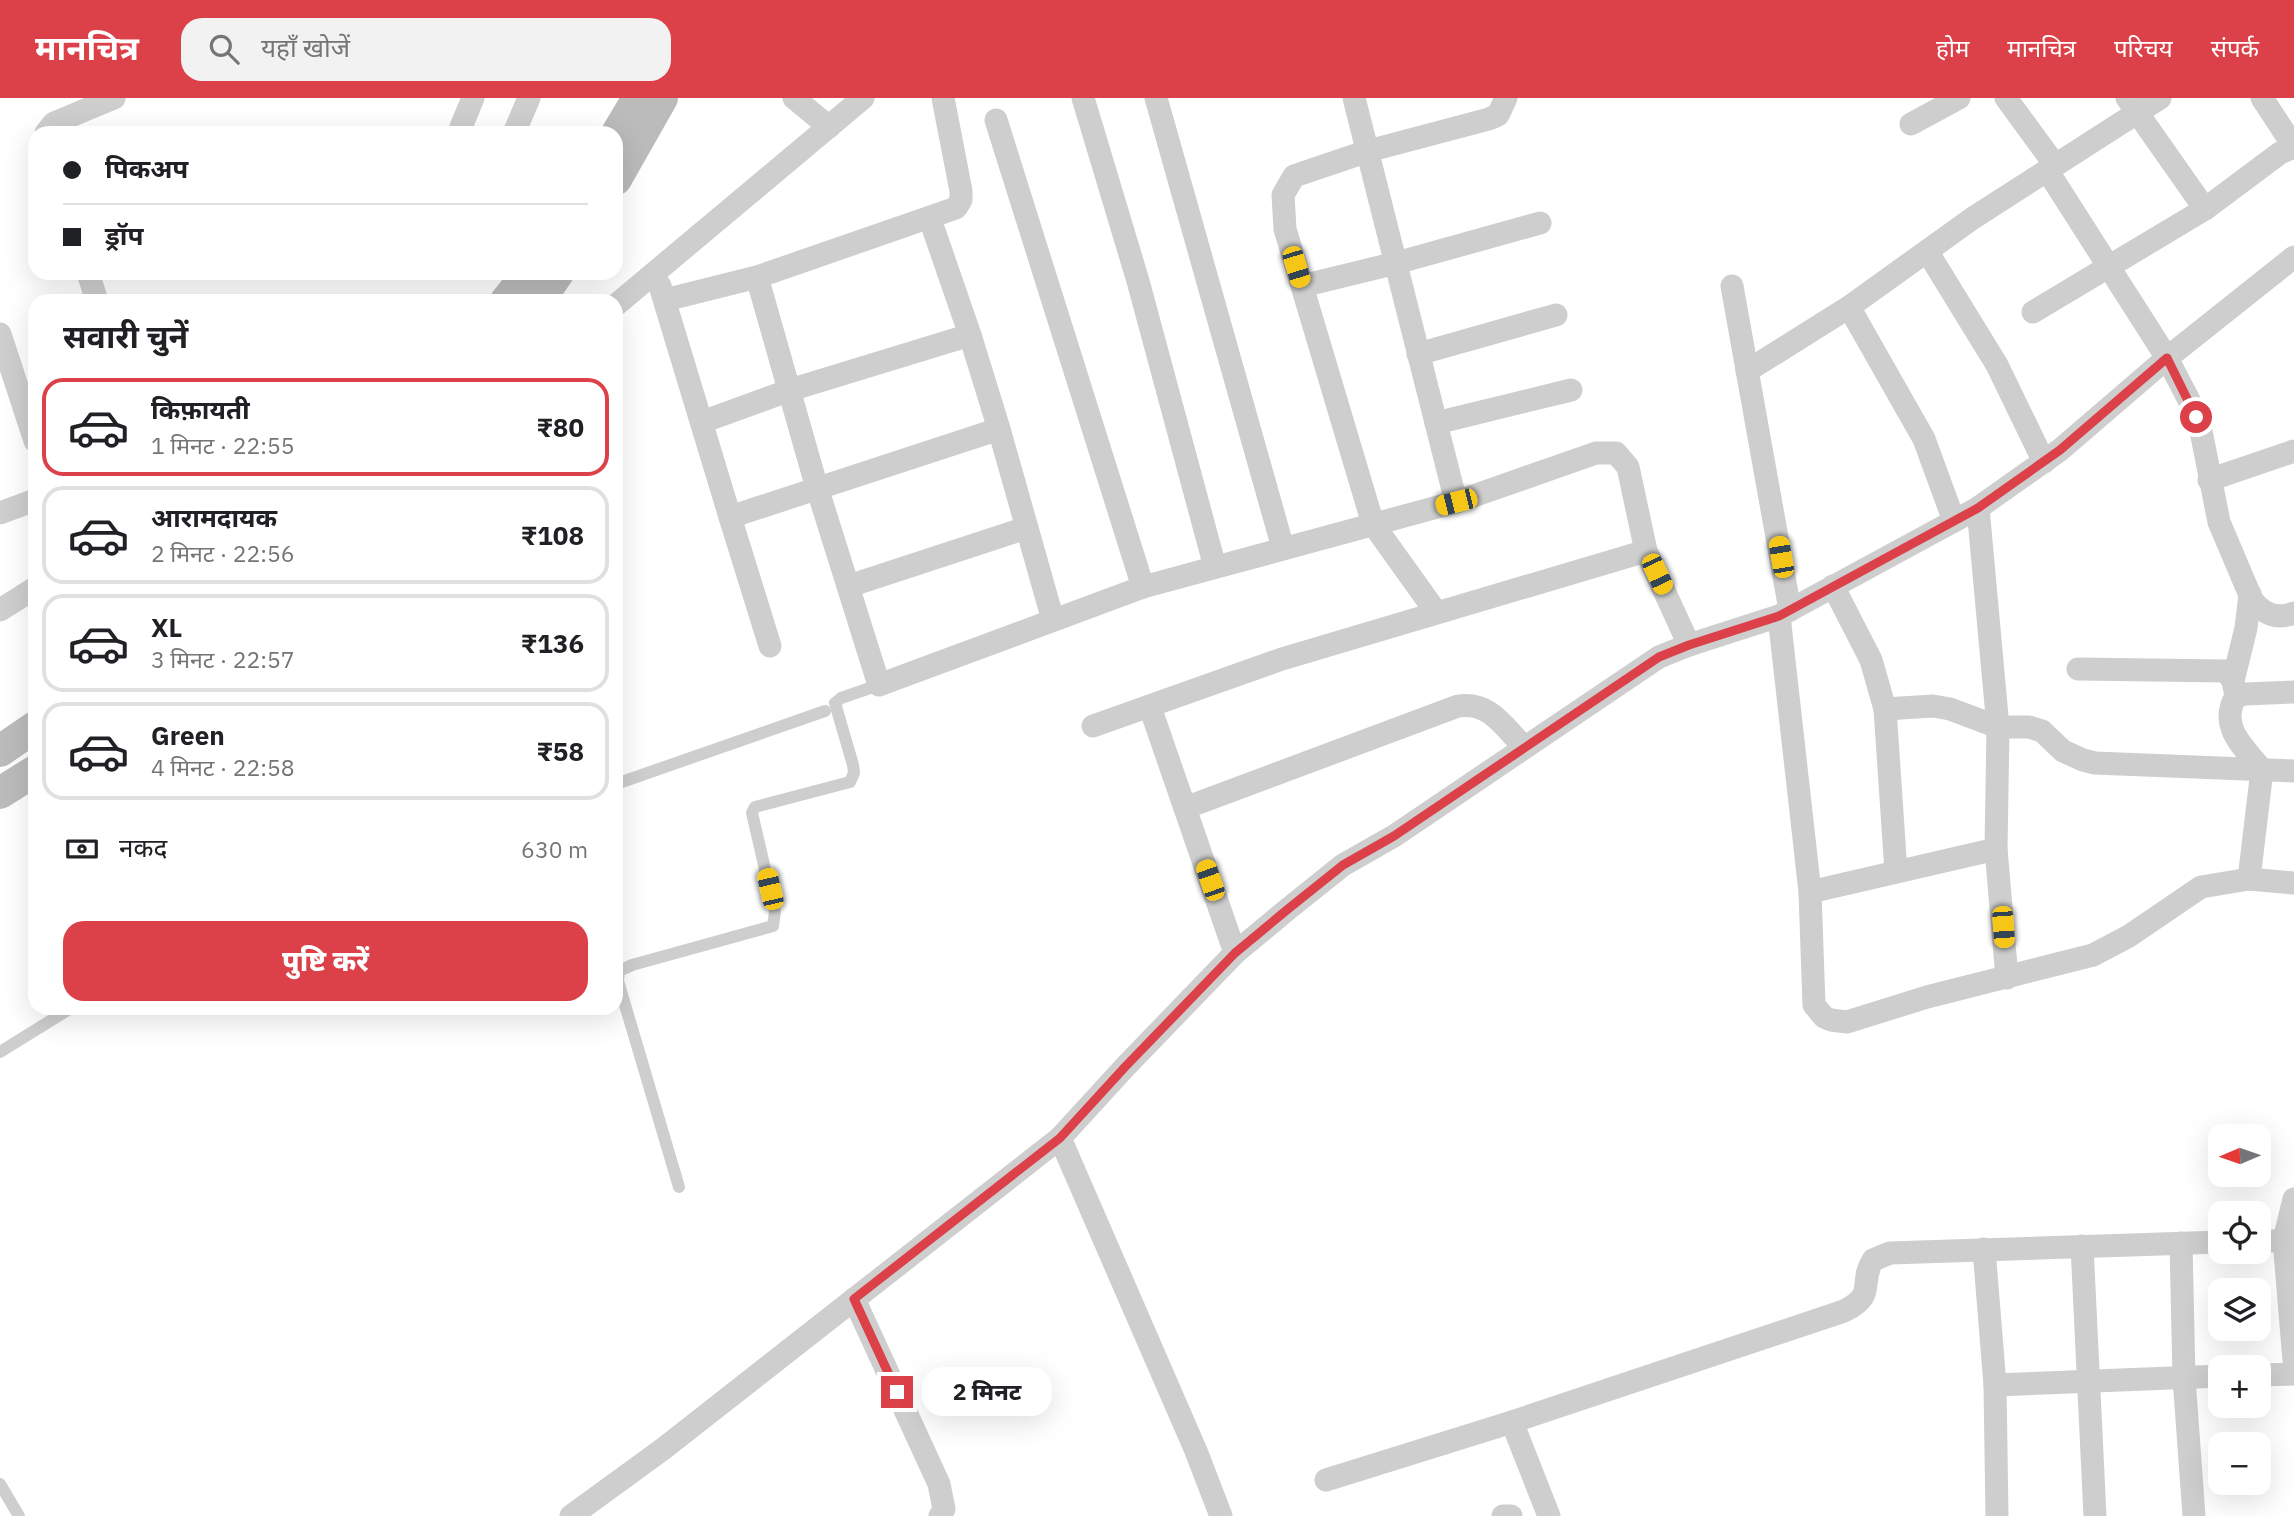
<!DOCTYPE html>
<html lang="hi">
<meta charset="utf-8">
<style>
:root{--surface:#fff;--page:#f2f2f2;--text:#202124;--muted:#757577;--line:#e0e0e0;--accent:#dc4048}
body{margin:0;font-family:"IBM Plex Sans","Noto Sans Devanagari",sans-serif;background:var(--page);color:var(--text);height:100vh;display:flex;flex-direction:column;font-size:26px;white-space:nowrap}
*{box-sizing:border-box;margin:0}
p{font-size:23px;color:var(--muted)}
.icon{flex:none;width:38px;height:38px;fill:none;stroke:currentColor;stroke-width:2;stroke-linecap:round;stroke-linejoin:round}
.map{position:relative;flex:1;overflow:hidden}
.sheet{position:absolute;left:28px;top:196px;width:595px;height:721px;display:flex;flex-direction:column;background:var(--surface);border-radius:21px;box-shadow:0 7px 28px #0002}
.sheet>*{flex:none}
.hud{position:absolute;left:28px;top:28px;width:595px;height:154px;border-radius:21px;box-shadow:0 7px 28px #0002;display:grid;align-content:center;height:154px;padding:0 35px;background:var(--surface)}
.needle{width:46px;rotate:268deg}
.tools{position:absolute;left:2208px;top:1026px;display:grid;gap:14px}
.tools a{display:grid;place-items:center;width:63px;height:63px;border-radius:14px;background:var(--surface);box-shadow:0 7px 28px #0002;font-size:35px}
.end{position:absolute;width:32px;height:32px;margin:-16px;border:9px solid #dc4048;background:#fff;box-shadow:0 0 0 4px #fff}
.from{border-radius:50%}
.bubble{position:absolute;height:49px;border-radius:21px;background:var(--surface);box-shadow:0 7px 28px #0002;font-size:23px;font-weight:800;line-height:49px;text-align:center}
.car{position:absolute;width:21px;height:42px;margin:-21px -10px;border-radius:9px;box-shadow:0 0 5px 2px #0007;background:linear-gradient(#f5c518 24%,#345 0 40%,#f5c518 0 76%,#345 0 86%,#f5c518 0)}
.hud b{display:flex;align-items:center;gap:24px;height:66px;font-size:26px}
.hud b+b{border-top:2px solid var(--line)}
.hud i{width:18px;height:18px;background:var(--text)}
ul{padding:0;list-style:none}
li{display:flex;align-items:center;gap:21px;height:98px;margin:0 14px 10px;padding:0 21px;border:4px solid var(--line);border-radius:21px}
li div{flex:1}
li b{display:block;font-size:26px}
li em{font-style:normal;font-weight:800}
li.active{border-color:var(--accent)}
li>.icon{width:63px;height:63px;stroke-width:1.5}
h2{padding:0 35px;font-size:32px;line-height:84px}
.pay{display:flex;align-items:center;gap:18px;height:77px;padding:0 35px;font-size:26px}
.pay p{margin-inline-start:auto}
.cta{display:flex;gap:14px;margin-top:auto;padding:14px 35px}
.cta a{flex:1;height:80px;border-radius:21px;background:var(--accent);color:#fff;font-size:28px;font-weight:800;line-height:80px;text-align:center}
header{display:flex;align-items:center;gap:42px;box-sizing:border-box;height:98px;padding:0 35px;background:var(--accent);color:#fff}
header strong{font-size:33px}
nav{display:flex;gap:38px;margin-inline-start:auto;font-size:24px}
.search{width:490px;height:63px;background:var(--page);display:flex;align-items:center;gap:18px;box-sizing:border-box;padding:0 24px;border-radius:21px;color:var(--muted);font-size:26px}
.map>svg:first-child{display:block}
</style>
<header>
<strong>मानचित्र</strong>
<div class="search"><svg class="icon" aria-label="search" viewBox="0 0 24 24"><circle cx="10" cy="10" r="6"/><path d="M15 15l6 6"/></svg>यहाँ खोजें</div>
<nav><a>होम</a><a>मानचित्र</a><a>परिचय</a><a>संपर्क</a></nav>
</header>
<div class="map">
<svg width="2294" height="1418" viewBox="0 0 2294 1418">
<rect width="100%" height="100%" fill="#fff"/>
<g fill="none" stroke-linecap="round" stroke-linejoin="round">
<g stroke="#cecece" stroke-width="12">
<polyline points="616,686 825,613"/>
<polyline points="0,954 71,910"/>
<polyline points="679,1089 618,883 619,873 632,867 773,828 775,814 752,715 755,709 850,684 854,675 853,667 835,605 841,600 879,587"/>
<polyline points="0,1386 19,1418"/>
</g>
<g stroke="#cecece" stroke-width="23">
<polyline points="794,0 829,29"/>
<polyline points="1083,0 1138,183 1215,469"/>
<polyline points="1156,0 1283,450"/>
<polyline points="1354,0 1456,404"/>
<polyline points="2006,0 2055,67"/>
<polyline points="2127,0 2205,111"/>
<polyline points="2262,0 2294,49"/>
<polyline points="996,22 1143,489"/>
<polyline points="1911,26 1959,0"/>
<polyline points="461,29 473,0"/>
<polyline points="46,35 54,25 114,0"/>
<polyline points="514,35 529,0"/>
<path d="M2047,72L2167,260L2191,306L2201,333L2219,424L2252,502C2263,516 2277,522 2294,515"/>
<polyline points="930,121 970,237 999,331 1053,522"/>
<polyline points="1927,153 1997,267 2044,364"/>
<polyline points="88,175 97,203"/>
<polyline points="757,179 815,383 879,587 1143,489 1456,404 1596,355 1616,355 1628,369 1646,453"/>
<polyline points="660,188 730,419"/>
<polyline points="1302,188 1396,165 1540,125"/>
<polyline points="1732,188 1790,512"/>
<polyline points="665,202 757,179 956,110 961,102 961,93 943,0"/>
<polyline points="616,207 863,0"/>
<polyline points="1849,209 1924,341 1954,423"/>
<polyline points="2033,214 2205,111 2280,55 2294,49"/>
<polyline points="0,236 35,343"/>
<polyline points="1418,256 1556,217"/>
<polyline points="1747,273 1849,209 1973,120 2160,0"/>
<polyline points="702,324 790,292 970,237"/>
<polyline points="1436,325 1571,292"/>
<polyline points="2209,382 2294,353"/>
<polyline points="0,415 35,402"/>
<polyline points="849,488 1026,430"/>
<polyline points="1833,488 1871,562 1885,611 1896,774"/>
<polyline points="0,512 35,490"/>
<polyline points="1436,514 1373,426 1285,131 1283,97 1294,78 1368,53 1489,21 1498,17 1506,0"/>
<polyline points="1779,518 1810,794 1814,907 1824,919 1831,922 1847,924 1927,899 2093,857 2129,838 2201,789 2249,781 2294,785"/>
<polyline points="770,548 730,419 999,331"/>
<polyline points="2078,571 2226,573 2233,583 2236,598"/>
<polyline points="2233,583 2246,530 2250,496"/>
<polyline points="1150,609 1235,855"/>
<polyline points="1885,611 1933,608 1950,611 1998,629 1978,410"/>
<polyline points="1093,628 1282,561 1646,453 1689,547"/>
<path d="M1185,710L1458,608C1490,603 1504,629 1524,649"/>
<polyline points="1996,751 1998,629 2029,629 2042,633 2063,653 2083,662 2095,665 2294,673"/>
<path d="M2249,781L2262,672C2244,649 2218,629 2236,598L2246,596L2294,594"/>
<polyline points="1810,794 1996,751 2007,880"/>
<polyline points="1060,1040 1196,1353 1221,1418"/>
<polyline points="2294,1101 2284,1142 2294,1263"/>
<polyline points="2259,1143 2294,1143"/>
<polyline points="2181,1145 2184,1280 2194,1418"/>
<polyline points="2082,1148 2095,1418"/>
<polyline points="1984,1151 1995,1287 1997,1418"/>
<polyline points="854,1201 939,1386 944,1411 940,1418"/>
<polyline points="2259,1277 2294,1276"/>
<polyline points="1995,1287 2221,1278"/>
<polyline points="1512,1324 1549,1418"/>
<path d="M1326,1382L1512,1324L1844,1213C1878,1196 1858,1186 1873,1162L1890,1155L2221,1144"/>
<polyline points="571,1418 663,1351 1060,1040 1125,969 1235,855 1288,811 1343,767 1394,738 1659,559 1689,547 1779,518 1978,410 2060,352 2167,260 2294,159"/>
<polyline points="1503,1418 1511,1418"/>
</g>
<g stroke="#bbb" stroke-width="32">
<polyline points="616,37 638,0"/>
<polyline points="616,81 662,0"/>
<polyline points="506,203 528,175"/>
<polyline points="539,203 558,175"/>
<polyline points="0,653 35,629"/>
<polyline points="0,695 35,673"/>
</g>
</g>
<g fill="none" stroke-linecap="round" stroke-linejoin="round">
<polyline stroke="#dc4048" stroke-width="9" points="897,1294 854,1201 1060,1040 1125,969 1235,855 1288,811 1343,767 1394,738 1659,559 1689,547 1779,518 1978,410 2060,352 2167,260 2196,319"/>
</g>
</svg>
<div class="tools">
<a><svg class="needle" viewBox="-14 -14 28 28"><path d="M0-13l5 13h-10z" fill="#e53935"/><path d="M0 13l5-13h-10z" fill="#757577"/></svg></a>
<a><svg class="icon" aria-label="locate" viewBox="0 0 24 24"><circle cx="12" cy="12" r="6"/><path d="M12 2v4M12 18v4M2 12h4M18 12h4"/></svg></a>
<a><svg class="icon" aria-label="layers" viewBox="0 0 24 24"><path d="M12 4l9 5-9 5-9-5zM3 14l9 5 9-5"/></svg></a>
<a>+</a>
<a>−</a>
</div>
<i class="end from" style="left:2196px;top:319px"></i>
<i class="end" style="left:897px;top:1294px"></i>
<div class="bubble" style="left:922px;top:1269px;width:130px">2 मिनट</div>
<i class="car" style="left:1296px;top:169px;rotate:163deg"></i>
<i class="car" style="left:1456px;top:404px;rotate:256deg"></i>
<i class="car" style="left:1781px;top:459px;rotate:350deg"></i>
<i class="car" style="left:1657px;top:476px;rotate:155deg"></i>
<i class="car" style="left:1210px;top:782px;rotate:341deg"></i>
<i class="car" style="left:770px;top:791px;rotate:347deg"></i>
<i class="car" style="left:2003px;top:829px;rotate:176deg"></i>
<div class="hud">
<b><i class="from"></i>पिकअप</b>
<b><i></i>ड्रॉप</b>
</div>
<section class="sheet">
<h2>सवारी चुनें</h2>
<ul>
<li class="active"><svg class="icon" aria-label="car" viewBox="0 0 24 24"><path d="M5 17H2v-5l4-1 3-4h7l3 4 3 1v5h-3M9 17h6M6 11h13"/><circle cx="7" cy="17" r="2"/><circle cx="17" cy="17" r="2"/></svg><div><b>किफ़ायती</b><p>1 मिनट · 22:55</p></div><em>₹80</em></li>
<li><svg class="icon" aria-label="car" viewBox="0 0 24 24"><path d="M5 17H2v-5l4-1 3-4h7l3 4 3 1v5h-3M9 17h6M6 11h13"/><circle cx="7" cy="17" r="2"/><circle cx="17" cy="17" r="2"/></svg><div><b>आरामदायक</b><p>2 मिनट · 22:56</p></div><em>₹108</em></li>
<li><svg class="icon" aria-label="car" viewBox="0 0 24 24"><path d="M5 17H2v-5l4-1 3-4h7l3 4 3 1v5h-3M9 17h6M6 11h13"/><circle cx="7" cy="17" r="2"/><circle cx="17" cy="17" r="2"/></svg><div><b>XL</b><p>3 मिनट · 22:57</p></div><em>₹136</em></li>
<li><svg class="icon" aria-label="car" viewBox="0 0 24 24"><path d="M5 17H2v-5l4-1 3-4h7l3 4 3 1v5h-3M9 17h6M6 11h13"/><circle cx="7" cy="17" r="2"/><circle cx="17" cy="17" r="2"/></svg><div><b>Green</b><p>4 मिनट · 22:58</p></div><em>₹58</em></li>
</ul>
<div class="pay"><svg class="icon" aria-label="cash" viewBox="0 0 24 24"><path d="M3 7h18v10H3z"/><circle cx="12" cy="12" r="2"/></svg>नकद<p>630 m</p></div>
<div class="cta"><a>पुष्टि करें</a></div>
</section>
</div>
